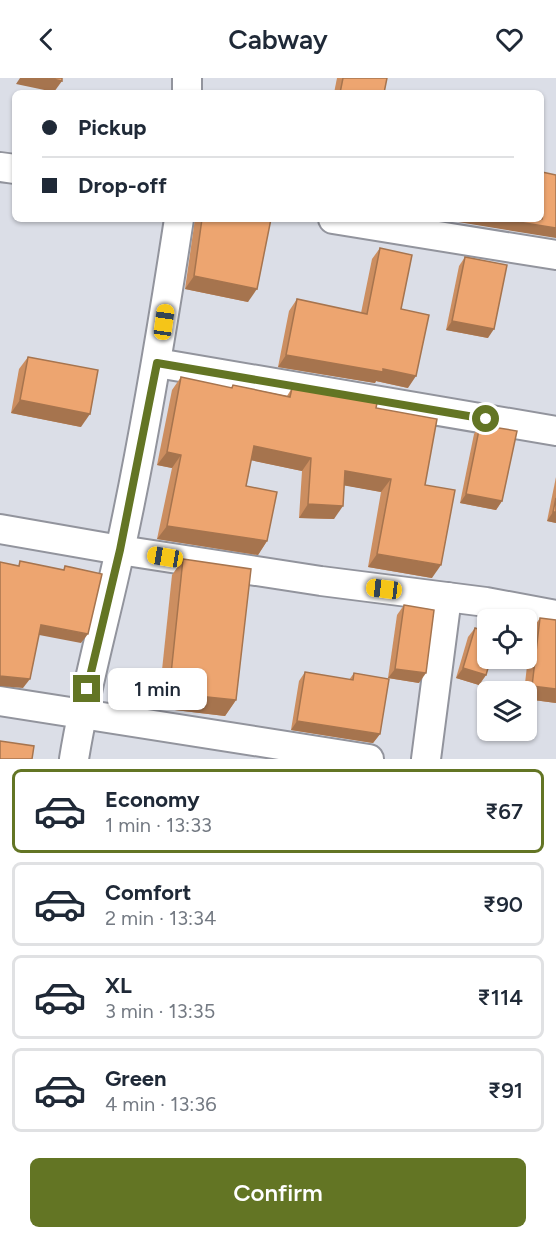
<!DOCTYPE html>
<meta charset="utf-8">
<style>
:root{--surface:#fff;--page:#f2f2f3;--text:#1f2937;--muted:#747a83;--line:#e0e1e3;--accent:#637524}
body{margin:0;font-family:Figtree,sans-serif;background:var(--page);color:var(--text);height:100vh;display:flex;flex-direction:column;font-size:22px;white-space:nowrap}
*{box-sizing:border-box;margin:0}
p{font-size:20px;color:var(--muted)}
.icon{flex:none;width:33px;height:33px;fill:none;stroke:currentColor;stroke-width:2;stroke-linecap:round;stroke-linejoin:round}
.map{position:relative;height:681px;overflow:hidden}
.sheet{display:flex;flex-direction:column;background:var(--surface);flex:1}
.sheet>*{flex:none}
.banner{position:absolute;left:12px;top:12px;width:532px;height:132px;border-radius:9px;box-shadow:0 2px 4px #0004;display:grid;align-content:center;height:132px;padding:0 30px;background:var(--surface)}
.controls{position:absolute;left:477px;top:531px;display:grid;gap:12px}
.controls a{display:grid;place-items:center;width:60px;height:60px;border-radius:9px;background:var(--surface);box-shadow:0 2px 4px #0004;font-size:30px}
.end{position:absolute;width:27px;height:27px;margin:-14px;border:8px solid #637524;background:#fff;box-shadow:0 0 0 3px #fff}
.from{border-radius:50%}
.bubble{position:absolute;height:42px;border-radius:9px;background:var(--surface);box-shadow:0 2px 4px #0004;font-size:20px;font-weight:600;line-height:42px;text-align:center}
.car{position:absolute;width:18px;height:36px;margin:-18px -9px;border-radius:8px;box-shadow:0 0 4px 2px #0007;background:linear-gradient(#f5c518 24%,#345 0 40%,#f5c518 0 76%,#345 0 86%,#f5c518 0)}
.banner b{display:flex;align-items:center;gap:21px;height:57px;font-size:22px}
.banner b+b{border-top:2px solid var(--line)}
.banner i{width:15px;height:15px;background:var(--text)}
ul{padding:10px 0 0;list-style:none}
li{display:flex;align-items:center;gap:18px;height:84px;margin:0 12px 9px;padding:0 18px;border:3px solid var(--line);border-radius:9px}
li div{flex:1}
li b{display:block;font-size:22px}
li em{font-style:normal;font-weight:600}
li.selected{border-color:var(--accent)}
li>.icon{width:54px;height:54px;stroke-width:1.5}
.cta{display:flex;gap:12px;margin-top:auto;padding:12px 30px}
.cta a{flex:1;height:69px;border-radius:9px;background:var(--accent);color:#fff;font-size:24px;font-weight:600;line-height:69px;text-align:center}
header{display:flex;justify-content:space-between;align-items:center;height:78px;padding:0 30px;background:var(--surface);font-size:27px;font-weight:600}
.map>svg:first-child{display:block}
</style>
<header><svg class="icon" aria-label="back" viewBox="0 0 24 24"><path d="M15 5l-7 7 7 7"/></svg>Cabway<svg class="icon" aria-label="heart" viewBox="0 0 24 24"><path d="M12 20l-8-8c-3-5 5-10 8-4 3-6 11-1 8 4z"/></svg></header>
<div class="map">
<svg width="556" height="681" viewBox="0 0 556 681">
<rect width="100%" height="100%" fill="#dbdee7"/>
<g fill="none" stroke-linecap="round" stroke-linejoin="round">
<g stroke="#92949d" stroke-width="32">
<g id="street">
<polyline points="187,15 187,0"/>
<polyline points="0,89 15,91"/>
<polyline points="333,141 556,177"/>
<polyline points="157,285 556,353"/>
<polyline points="0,451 120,472 321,503 486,524 556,537"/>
<polyline points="0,623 369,681"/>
<path d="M74,681C85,611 105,542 120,472C144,363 162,252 179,141"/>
<polyline points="426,681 447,519"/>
</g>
</g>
<use href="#street" stroke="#fff" stroke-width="28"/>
</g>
<g fill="#cc8e60">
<polygon points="337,0 387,0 384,15 334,15"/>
<polygon points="195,141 271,141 248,224 185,211"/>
<polygon points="380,170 401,231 408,310 376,303 375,305 278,289 289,233 297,221 361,235 372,181"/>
<polygon points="465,179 488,260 446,252 459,188"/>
<polygon points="28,279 81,349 11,335 19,291"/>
<polygon points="181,299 231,310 233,307 287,318 292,310 376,330 425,407 432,500 368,489 381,414 344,407 334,441 299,440 302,393 251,382 246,408 267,463 258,477 157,461 172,390 157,387 172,312"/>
<polygon points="480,347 502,423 496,432 460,425 474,356"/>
<polygon points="556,399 556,445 547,443"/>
<polygon points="183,481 236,622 225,638 158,630 172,497"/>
<polygon points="404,527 419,605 388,600 397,537"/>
<polygon points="540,540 556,625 526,621 526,614 524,614 531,553"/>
<polygon points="475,550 486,597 479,607 456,600 468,559"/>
<polygon points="305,594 349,602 354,595 380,656 373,665 291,652 299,603"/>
</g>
<g fill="#a6744e">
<polygon points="20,0 48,0 62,3 54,14 16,6"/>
<polygon points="461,141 501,141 556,150 556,160 458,144"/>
<polygon points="194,198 257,211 248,224 185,211"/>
<polygon points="452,243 494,251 488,260 446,252"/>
<polygon points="286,277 383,291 416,298 408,310 376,303 375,305 278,289"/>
<polygon points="20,322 90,336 81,349 11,335"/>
<polygon points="254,368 311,380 302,393 245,381"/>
<polygon points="167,374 181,377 172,390 157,387"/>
<polygon points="345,393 391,401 381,414 336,406"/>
<polygon points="466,416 502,423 496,432 460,425"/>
<polygon points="308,426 343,428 334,441 299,440"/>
<polygon points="553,434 556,434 556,445 547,443"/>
<polygon points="167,448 267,463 258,477 157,461"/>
<polygon points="377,476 441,487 432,500 368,489"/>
<polygon points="41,547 88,556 81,565 34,556"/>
<polygon points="463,590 486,597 479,607 456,600"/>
<polygon points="395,591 426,595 419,605 388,600"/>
<polygon points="0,598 30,601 23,610 0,608"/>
<polygon points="532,608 556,611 556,625 526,621 526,616"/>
<polygon points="169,615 236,622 225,638 158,630"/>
<polygon points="297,643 380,656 373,665 291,652"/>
</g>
<g fill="#eda570" stroke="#a6744e" stroke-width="1.5">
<polygon points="48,0 62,0 62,3"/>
<polygon points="343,0 387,0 384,15 340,15"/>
<polygon points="542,94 556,97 556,150 501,141 542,141"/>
<polygon points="202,141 271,141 257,211 194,198"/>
<polygon points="380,170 412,177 401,231 429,237 416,298 383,291 383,294 286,277 297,221 367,236"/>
<polygon points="465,179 507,187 494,251 452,243"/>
<polygon points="28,279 98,292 90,336 20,322"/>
<polygon points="181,299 232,310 233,307 290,319 292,310 377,325 376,330 437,341 425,407 455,412 441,487 377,476 391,401 345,393 343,428 308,426 311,380 254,368 246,408 277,414 267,463 167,448 181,377 167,374"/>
<polygon points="480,347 517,353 502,423 466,416"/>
<polygon points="556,420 556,434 553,434"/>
<polygon points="183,481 251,491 236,622 169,615"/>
<polygon points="20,483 64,492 65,488 102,496 88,556 41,547 30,601 0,598 0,484 19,488"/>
<polygon points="404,527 434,532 426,595 395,591"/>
<polygon points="540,540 556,542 556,611 532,608"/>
<polygon points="475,550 488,554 488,580 491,580 486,597 463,590"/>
<polygon points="305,594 353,602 354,595 389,601 380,656 297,643"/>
<polygon points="0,663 34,668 32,681 0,681"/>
</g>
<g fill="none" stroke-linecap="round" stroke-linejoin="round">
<polyline stroke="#637524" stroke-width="8" points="87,611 120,472 157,285 486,341"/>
</g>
</svg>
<div class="controls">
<a><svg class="icon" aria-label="locate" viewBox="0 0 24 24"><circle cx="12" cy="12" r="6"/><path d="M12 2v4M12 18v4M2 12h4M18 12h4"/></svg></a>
<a><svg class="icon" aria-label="layers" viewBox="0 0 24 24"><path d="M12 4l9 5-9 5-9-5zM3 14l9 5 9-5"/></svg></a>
</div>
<i class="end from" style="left:486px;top:341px"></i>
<i class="end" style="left:87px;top:611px"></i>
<div class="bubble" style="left:108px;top:590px;width:99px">1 min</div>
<i class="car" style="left:164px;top:244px;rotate:8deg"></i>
<i class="car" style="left:165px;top:479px;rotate:279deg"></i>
<i class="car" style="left:384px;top:511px;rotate:277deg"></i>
<div class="banner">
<b><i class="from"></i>Pickup</b>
<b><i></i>Drop-off</b>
</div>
</div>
<section class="sheet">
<ul>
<li class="selected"><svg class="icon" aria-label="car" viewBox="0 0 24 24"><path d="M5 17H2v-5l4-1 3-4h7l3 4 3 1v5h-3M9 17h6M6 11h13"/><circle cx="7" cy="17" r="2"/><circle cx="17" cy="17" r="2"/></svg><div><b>Economy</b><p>1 min · 13:33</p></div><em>₹67</em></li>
<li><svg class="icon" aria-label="car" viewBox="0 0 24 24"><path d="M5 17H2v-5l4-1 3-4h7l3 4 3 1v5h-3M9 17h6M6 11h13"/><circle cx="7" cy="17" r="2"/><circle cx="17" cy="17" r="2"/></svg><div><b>Comfort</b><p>2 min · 13:34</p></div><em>₹90</em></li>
<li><svg class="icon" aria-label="car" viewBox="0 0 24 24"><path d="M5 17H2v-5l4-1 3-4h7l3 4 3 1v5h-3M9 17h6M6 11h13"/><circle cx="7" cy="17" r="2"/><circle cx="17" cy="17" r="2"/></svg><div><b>XL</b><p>3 min · 13:35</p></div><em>₹114</em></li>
<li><svg class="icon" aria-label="car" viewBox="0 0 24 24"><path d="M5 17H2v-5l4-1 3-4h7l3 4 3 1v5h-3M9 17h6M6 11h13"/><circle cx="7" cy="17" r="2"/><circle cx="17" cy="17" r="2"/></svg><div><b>Green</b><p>4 min · 13:36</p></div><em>₹91</em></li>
</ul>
<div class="cta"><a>Confirm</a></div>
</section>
